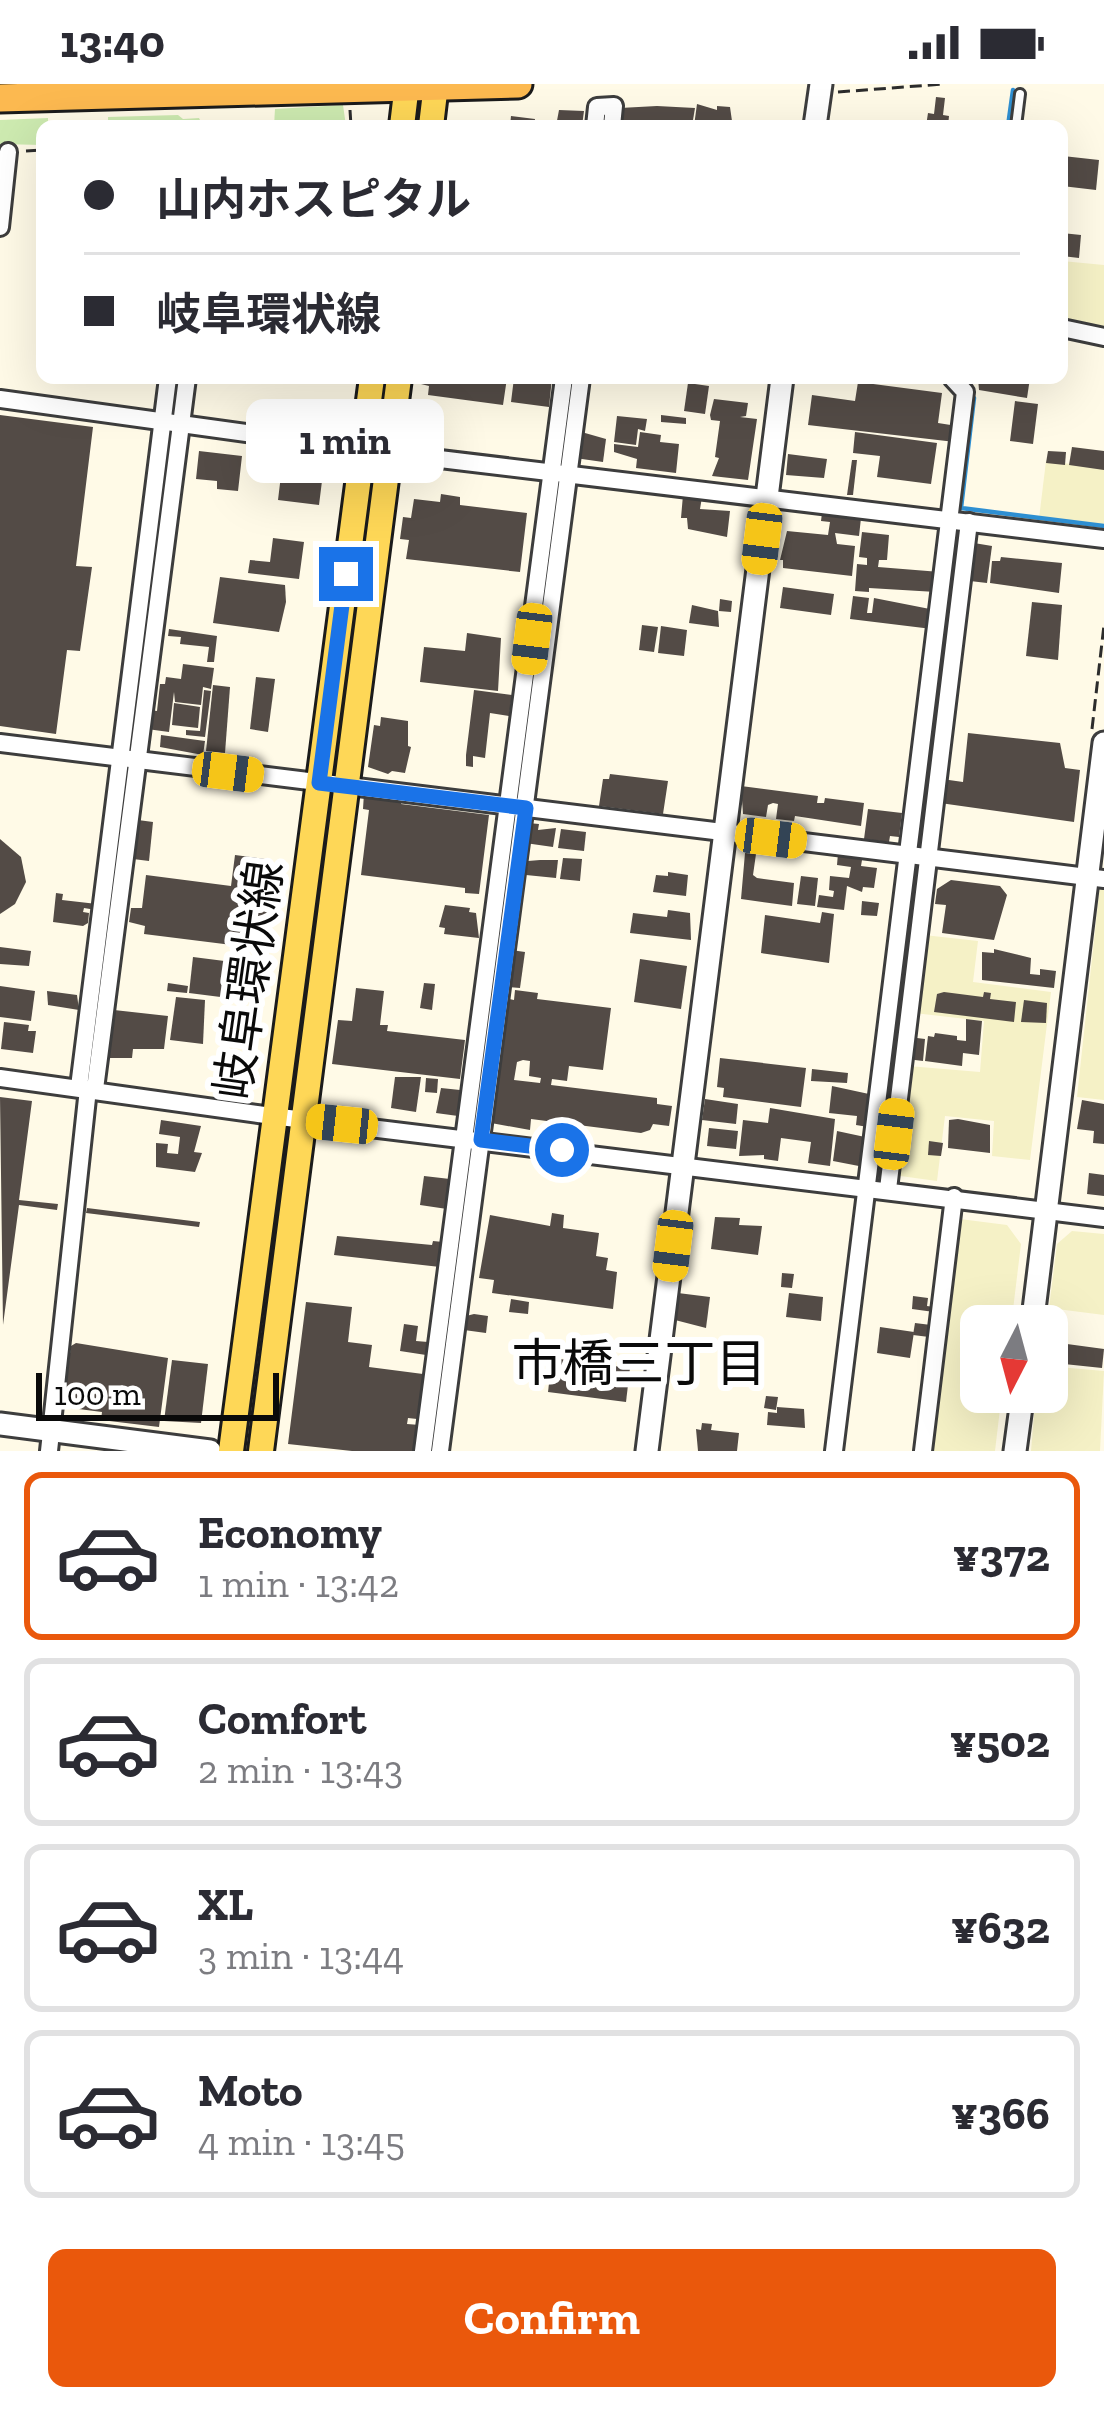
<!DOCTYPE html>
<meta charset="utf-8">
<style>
:root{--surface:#fff;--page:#f7f7f7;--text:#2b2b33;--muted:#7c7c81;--line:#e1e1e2;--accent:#ea580c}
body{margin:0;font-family:"Zilla Slab","Noto Sans JP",serif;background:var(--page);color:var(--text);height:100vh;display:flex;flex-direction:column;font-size:45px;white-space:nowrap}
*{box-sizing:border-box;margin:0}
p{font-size:39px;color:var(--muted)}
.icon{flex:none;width:66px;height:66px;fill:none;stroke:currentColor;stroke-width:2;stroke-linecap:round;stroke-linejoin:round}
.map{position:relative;height:1367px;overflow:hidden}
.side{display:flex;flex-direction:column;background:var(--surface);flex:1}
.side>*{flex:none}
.guide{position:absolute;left:36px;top:36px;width:1032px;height:264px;border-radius:18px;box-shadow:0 12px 48px #0002;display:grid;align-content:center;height:264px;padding:0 48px;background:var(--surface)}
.needle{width:78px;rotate:186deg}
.controls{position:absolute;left:960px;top:1221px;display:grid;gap:24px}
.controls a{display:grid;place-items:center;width:108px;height:108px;border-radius:18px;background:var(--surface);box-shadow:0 12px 48px #0002;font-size:60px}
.scale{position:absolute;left:36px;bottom:30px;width:243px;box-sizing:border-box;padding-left:12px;border:6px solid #0a0a0a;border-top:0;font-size:33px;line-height:42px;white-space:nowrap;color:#0a0a0a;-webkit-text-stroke:9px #fff;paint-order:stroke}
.end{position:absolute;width:54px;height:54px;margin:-27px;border:15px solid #1a73e8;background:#fff;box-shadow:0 0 0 6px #fff}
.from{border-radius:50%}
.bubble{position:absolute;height:84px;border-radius:18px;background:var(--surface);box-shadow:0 12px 48px #0002;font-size:39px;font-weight:700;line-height:84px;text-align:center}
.car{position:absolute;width:36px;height:72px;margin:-36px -18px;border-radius:15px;box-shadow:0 0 9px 3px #0007;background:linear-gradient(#f5c518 24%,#345 0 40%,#f5c518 0 76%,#345 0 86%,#f5c518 0)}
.guide b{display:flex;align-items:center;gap:42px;height:114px;font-size:45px}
.guide b+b{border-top:3px solid var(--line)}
.guide i{width:30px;height:30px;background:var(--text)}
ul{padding:21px 0 0;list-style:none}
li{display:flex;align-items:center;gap:36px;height:168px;margin:0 24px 18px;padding:0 24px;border:6px solid var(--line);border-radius:18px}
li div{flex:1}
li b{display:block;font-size:45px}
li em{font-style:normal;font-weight:700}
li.on{border-color:var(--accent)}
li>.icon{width:108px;height:108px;stroke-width:1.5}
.action{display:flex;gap:24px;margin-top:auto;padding:24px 48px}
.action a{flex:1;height:138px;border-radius:18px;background:var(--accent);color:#fff;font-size:48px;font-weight:700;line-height:138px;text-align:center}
.status{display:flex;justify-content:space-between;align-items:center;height:84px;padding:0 60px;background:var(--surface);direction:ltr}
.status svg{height:33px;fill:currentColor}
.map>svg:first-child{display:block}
</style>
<div class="status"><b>13:40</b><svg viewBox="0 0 49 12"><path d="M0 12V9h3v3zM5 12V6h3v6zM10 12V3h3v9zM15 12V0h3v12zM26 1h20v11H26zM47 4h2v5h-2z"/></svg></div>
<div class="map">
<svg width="1104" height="1367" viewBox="0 0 1104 1367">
<rect width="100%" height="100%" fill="#fffae7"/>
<g fill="#f5f1c6">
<polygon points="1062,177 1104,181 1104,250 1062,243"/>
<polygon points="1046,377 1104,384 1104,450 1038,443"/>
<polygon points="1100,801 1104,802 1104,1016 1077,1013"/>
<polygon points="924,851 978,857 973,898 1051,908 1030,1076 992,1072 994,1037 945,1032 937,1097 893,1091 908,982 980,988 984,937 914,929"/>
<polygon points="960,1135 1007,1141 1021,1160 1011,1242 981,1242 981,1308 1002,1308 995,1367 931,1367"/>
<polygon points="1072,1147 1104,1150 1104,1231 1049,1224 1057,1160"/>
<polygon points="1047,1282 1104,1287 1100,1367 1031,1367 1036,1308 1047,1308"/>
</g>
<g fill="#cdeab0">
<polygon points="343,21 346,42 274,42 275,25"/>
<polygon points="178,31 183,35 199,34 202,40 233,42 108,42 108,33"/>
<polygon points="48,34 48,42 42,42 42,61 0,60 0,36"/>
</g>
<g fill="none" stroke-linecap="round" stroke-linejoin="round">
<g stroke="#2e8fd2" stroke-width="4.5">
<polyline points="1008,42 1013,6"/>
<polyline points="974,314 961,424 1104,442"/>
<polyline points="174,327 178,294"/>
<polyline points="918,757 957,451"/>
<polyline points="901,896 915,785"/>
<polyline points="475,1040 480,998"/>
</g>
</g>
<g fill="#534b46" fill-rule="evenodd">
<polygon points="936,13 945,14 943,31 949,32 948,42 926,42 928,29 934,30"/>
<polygon points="697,20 717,26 717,22 730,23 732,37 727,37 727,42 694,42"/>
<polygon points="657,22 695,24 692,42 617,42 620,24"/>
<polygon points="559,26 584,27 582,42 556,42"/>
<polygon points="511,32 535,35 534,42 510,42"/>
<polygon points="1063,72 1099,76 1096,106 1062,102"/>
<polygon points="1062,149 1081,151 1079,174 1062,172"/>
<polygon points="422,294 507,294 503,321 428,311 429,302 421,300"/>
<polygon points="514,294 552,294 549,323 511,318"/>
<polygon points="978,294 1030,294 1027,314 979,306"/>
<polygon points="858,298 942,309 938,339 957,342 955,358 808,341 812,311 855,317"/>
<polygon points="688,299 709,302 705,330 684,327"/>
<polygon points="714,315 748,319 746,332 740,333 757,335 748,396 712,392 719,374 715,373 720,337 711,336 710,331"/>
<polygon points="1015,317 1038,320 1033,360 1010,357"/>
<polygon points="0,331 93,343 76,482 92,483 80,567 67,566 56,650 0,642"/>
<polygon points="661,331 686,334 686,340 661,338"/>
<polygon points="617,332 647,335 645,347 638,345 636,361 614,358"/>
<polygon points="578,347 606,355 603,378 575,374"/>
<polygon points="640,348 661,351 660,358 679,360 676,389 636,384 637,375 614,368 614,360 638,363"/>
<polygon points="855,348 937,359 931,400 877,393 880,372 853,369"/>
<polygon points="1072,363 1104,367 1104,386 1069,381"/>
<polygon points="199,367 242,372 238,407 217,405 217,397 196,395"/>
<polygon points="1048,367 1066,368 1065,381 1046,379"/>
<polygon points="298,369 325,373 319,421 278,416 281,391 294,393"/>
<polygon points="788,370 827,375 824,394 786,391"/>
<polygon points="852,376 857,376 853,411 847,411"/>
<polygon points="441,410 460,413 460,421 527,429 520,488 406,475 409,456 400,455 403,433 411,434 414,415 440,418"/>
<polygon points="683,411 702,413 700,425 730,427 727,453 688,445 687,434 681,434"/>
<polygon points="822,429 861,434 859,452 835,449 837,460 855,462 852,492 783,484 783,476 780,476 787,447 828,451 830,438 821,437"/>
<polygon points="862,448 889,451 887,476 879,476 878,483 940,488 936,508 869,504 869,508 855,507 857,480 867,481 867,474 859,473"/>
<polygon points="273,454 304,458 299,495 248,489 250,476 270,478"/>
<polygon points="974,459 992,462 987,499 970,497"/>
<polygon points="1001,473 1062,479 1059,509 990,499 992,477 1000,477"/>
<polygon points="220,493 285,501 286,518 279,548 213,539"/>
<polygon points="783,503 834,510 831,531 780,524"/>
<polygon points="853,512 869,514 867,529 872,529 874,514 935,526 932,545 850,535"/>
<polygon points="720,515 732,517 731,528 719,527"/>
<polygon points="1032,518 1062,521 1058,576 1026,572"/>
<polygon points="692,521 718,527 719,543 689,539"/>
<polygon points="642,541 658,543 654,568 639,566"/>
<polygon points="661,542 687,546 684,572 658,569"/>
<polygon points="169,545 217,552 214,578 207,578 209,563 180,560 181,553 168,552"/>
<polygon points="467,549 501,554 498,607 420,598 424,563 465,567"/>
<polygon points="183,580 214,584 211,605 203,603 201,621 175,618 174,608 169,648 147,645 150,626 157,627 160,600 165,600 166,593 181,595"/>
<polygon points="256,593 275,595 268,648 250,645"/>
<polygon points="213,601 230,603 225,669 206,667"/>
<polygon points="204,606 211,607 205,653 186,651 186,646 200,647"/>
<polygon points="474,606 512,611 509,632 490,629 485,674 473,672 473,683 466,682 466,671"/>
<polygon points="174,619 200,623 198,644 172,641"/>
<polygon points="381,633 408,637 408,662 411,663 405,689 392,687 388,690 368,683 374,641 380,642"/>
<polygon points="968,649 1060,659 1065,684 1080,686 1074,738 940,719 942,695 963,698"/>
<polygon points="161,651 205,657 203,671 160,663"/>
<polygon points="610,690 668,697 663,730 599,722 603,695 609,695"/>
<polygon points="741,702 818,712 817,719 824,719 825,714 864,719 861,742 795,732 794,737 776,735 778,720 773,719 768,721 766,733 743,730"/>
<polygon points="364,709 402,714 401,720 489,731 479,810 465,809 465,804 361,791 369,726 363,725"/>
<polygon points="868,725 902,729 899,753 890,752 889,758 864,755"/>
<polygon points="138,736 153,738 149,777 133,775"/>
<polygon points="528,739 539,740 538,746 556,744 553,763 525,759"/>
<polygon points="561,745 586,748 584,767 558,764"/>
<polygon points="0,755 21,773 26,798 15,820 0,830"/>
<polygon points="745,769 756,770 753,791 757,794 794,799 792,822 741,815"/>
<polygon points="838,769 862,776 861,782 877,784 874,804 863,803 862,808 847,802 844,826 817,823 819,811 833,813 834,807 829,806 830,792 849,794 851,783 837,781"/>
<polygon points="235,771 272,776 265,865 144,850 145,842 129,838 131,824 142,824 146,791 231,802"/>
<polygon points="563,774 582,775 580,797 560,795"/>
<polygon points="540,776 558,776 556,794 526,791 528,777"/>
<polygon points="668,788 688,791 686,812 653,808 656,791 668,792"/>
<polygon points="801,792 818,794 815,822 797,820"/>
<polygon points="951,796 1000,802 1007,811 994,856 942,849 946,821 935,820 937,805"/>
<polygon points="56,809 63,810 62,816 97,820 96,826 84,824 83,828 89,829 88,839 83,842 53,838"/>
<polygon points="862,817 879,819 877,832 861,831"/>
<polygon points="445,821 470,824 469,828 476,829 479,854 444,850 445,844 439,843"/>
<polygon points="668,826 690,829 691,856 630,849 633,829 667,833"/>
<polygon points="822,828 834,830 829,879 761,869 765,831 820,839"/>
<polygon points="0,863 31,867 29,882 0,880"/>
<polygon points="994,865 1031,874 1030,890 1040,891 1040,885 1056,887 1054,904 982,896 982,868 994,869"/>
<polygon points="511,866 525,868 520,904 507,903"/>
<polygon points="193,873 263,882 259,918 189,909"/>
<polygon points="640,875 687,882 681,925 634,918"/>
<polygon points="168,899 188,902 187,909 167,907"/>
<polygon points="424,899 435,900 432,926 420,924"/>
<polygon points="0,902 35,907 31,937 0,933"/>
<polygon points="356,904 384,907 380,941 388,941 387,947 465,956 460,995 332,980 338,936 352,937"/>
<path d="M515,906L538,909L537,915L611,924L603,986L569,982L567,997L552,995L551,1001L657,1014V1020L672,1022L669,1042L653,1040L650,1046L641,1049L531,1035L530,1046L491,1039L505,914L514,916ZM523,976L530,977L529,992L541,994L540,999L514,996L517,978Z"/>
<polygon points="47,907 77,911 79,926 48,921"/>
<polygon points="944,908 983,913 984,908 991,909 990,915 1016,918 1014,938 934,928 937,910"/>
<polygon points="176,913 205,916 203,960 170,956"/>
<polygon points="1024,916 1047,919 1046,939 1021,938"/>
<polygon points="114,926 168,932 164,965 133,965 132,974 108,974"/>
<polygon points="966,935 982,937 979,971 963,969 962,982 925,977 928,952 934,953 935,949 957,952 957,956 966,957"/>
<polygon points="4,938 29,941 28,947 36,947 33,969 1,965"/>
<polygon points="909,953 925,955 923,977 907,975"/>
<polygon points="720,974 806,984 801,1023 723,1013 724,1004 717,1003"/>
<polygon points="812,985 848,989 847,999 811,997"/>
<polygon points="395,993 421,993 416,1028 391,1024"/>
<polygon points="426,994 438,995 437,1009 425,1008"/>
<polygon points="832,1002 869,1010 868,1043 856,1041 857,1032 829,1029"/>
<polygon points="441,1004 460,1006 458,1032 436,1029"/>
<polygon points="0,1013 32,1017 19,1116 58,1120 57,1126 19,1121 3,1241"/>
<polygon points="705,1015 738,1020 736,1040 702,1036"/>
<polygon points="1082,1016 1104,1020 1104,1060 1093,1059 1094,1047 1077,1045"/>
<polygon points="770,1024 835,1035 830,1082 808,1079 811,1058 781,1054 778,1077 764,1075 764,1071 739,1072 743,1036 768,1039"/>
<polygon points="958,1035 990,1041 990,1069 948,1064 949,1036"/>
<polygon points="161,1036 201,1042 194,1068 202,1069 195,1088 156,1083 156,1059 168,1060 167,1069 178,1070 180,1053 159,1050"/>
<polygon points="709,1044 738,1047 736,1065 707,1062"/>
<polygon points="837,1047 865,1053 864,1083 833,1077"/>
<polygon points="929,1057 943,1059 941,1072 928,1071"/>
<polygon points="1089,1089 1104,1091 1104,1112 1087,1110"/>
<polygon points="424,1092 450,1095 447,1125 420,1121"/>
<polygon points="87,1124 200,1138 199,1143 86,1129"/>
<polygon points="552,1129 564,1131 563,1144 599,1149 596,1172 608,1174 606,1186 617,1188 613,1225 492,1209 494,1196 479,1194 490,1131 550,1142"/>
<polygon points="715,1133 740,1134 739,1141 762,1142 758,1171 711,1165"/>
<polygon points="337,1152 432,1161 433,1157 443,1158 440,1183 334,1171"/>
<polygon points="782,1189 794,1190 792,1204 781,1203"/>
<polygon points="678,1209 710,1213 706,1244 675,1236"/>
<polygon points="789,1209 823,1213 821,1237 786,1233"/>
<polygon points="913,1212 928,1214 927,1222 934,1223 934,1228 912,1225"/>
<polygon points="511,1215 529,1218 528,1230 509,1228"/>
<polygon points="306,1218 352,1223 348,1258 372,1261 369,1283 423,1290 417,1335 408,1334 407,1340 420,1341 418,1367 352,1367 288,1360"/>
<polygon points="474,1230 488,1232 486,1249 464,1246 466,1232"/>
<polygon points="915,1239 931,1241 929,1253 913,1251"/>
<polygon points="404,1240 418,1242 416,1257 428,1258 426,1271 400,1267"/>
<polygon points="880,1243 914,1248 910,1274 877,1269"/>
<polygon points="76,1259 168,1274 159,1343 101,1336 102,1328 63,1323 71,1262"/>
<polygon points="1067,1260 1104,1265 1102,1284 1064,1280"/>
<polygon points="552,1274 630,1284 626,1318 548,1308"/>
<polygon points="172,1276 208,1280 201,1339 164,1337"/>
<polygon points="766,1312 778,1313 776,1326 764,1324"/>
<polygon points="777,1323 804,1325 805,1344 767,1341 768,1328 777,1329"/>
<polygon points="702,1339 712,1340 711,1346 739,1349 737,1367 698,1367 696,1345 701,1346"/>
</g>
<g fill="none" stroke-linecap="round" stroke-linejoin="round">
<g stroke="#3d3d3d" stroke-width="14">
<polyline id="service" points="1016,42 1020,10"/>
</g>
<g stroke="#3d3d3d" stroke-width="22">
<g id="minor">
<polyline points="595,42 597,23 614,22 612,42"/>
<polyline points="0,143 8,68"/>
<polyline points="1062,244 1104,253"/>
<polyline points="0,315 362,365"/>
<polyline points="390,369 1104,455"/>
<polyline points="0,659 1104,795"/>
<polyline points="0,994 272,1032 1104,1134"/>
<polyline points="79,1003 168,294"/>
<polyline points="95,1005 187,294"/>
<polyline points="888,1105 969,438"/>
<polyline points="49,1367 88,1005"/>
<polyline points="423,1367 564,294"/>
<polyline points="440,1367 581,294"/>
<polyline points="834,1367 965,308 952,294"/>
<polyline points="923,1367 954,1113"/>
</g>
</g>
<g stroke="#3d3d3d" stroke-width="27">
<g id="tertiary">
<polyline points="815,42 821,0"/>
<polyline points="1032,1242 1104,659"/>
<polyline points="0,1340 210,1367"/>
<polyline points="647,1367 782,294"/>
<polyline points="1015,1367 1023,1308"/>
</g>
</g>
<g stroke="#1b1b1b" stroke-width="30">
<g id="primary">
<polyline points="402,42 407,0"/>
<polyline points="431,42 436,0"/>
<polyline points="231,1367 372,294"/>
<polyline points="261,1367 399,294"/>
</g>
</g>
<g stroke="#1b1b1b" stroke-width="33">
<polyline id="trunk" points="0,14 518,0"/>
</g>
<g stroke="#2c2c2c" stroke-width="3" stroke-dasharray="12 6" stroke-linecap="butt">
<polyline points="838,8 944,0"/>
<polyline points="350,26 351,42"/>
<polyline points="26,67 42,66"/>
<polyline points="1092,645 1104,541"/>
</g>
<use href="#service" stroke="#fff" stroke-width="8"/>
<use href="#minor" stroke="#fff" stroke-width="16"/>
<use href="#tertiary" stroke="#fff" stroke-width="21"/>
<use href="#primary" stroke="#fed757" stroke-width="24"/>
<use href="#trunk" stroke="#fcb950" stroke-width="27"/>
</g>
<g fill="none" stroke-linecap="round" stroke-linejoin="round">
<polyline stroke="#1a73e8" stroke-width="15" points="346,490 319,699 526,724 481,1056 562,1066"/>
</g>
<g text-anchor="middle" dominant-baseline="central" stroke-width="12" stroke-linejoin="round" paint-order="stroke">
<g font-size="48" fill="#0a0a0a" stroke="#fff">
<text transform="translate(249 896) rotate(-82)">岐阜環状線</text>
</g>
<g font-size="51" fill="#0a0a0a" stroke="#fff">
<text x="639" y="1279">市橋三丁目</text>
</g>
</g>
</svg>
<div class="controls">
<a><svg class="needle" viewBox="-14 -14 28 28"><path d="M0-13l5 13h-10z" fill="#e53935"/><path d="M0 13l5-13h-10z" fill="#7c7c81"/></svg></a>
</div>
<div class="scale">100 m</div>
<i class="end from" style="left:562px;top:1066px"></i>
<i class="end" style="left:346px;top:490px"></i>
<div class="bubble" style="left:246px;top:315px;width:198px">1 min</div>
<i class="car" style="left:762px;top:455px;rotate:187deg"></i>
<i class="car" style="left:532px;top:555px;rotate:187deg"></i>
<i class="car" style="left:228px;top:688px;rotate:97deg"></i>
<i class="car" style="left:771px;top:754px;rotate:97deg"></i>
<i class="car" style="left:342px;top:1040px;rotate:276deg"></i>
<i class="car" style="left:894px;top:1050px;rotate:7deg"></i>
<i class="car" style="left:673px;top:1162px;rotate:187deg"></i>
<div class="guide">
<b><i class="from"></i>山内ホスピタル</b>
<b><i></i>岐阜環状線</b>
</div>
</div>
<section class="side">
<ul>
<li class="on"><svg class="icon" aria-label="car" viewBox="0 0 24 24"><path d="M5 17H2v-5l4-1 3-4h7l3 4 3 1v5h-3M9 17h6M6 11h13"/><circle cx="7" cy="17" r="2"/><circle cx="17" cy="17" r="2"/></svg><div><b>Economy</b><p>1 min · 13:42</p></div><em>¥372</em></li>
<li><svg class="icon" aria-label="car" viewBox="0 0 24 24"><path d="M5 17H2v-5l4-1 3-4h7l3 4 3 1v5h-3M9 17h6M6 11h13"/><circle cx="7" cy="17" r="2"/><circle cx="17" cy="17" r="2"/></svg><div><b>Comfort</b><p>2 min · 13:43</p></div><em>¥502</em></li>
<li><svg class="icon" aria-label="car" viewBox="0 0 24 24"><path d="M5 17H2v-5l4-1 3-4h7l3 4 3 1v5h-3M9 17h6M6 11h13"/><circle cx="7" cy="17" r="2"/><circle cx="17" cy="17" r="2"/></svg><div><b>XL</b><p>3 min · 13:44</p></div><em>¥632</em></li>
<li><svg class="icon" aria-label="car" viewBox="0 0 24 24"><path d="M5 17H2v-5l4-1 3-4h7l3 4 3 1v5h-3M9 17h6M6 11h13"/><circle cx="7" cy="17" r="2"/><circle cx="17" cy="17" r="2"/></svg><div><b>Moto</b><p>4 min · 13:45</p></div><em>¥366</em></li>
</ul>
<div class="action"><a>Confirm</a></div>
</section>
